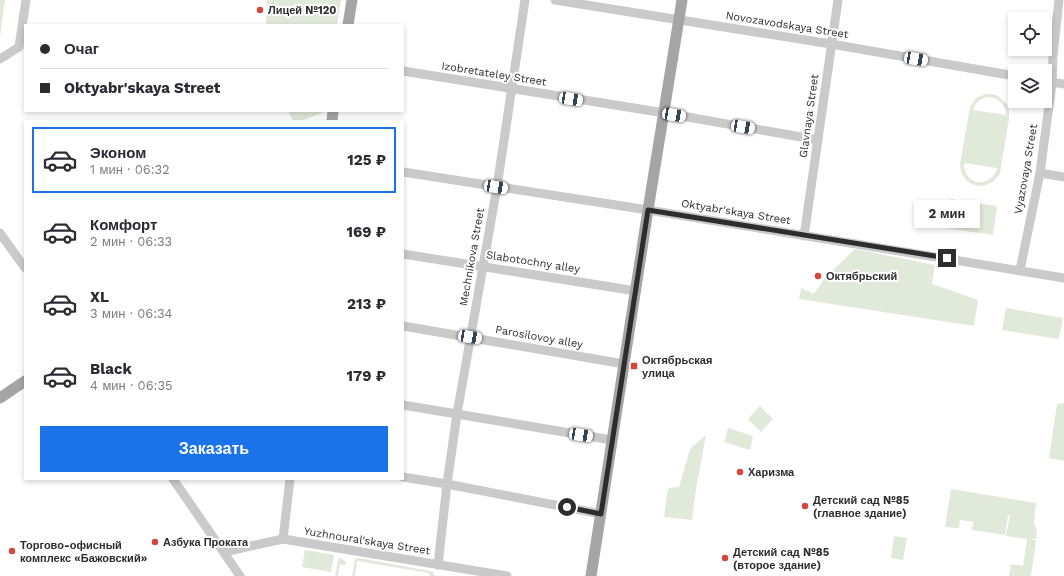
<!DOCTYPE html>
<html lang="ru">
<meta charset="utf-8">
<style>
:root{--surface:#fff;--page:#f7f7f7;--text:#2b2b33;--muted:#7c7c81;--line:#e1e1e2;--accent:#1a73e8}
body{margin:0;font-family:"Work Sans",sans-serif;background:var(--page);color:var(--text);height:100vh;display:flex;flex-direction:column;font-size:15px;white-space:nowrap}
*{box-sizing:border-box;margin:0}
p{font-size:13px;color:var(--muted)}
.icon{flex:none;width:22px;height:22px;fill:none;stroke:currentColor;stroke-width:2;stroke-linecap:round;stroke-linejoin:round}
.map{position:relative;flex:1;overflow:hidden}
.drawer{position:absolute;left:24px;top:120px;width:380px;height:360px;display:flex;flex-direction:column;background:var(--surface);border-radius:0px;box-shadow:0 2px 6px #0003}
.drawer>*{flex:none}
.banner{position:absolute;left:24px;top:24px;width:380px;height:88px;border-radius:0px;box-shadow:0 2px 6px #0003;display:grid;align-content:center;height:88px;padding:0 16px;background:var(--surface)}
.fabs{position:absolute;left:1008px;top:12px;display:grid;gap:8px}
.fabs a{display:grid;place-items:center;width:44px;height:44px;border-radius:0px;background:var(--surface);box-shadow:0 2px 6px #0003;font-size:20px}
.end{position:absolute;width:18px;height:18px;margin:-9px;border:5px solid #2d2d2d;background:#fff;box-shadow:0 0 0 2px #fff}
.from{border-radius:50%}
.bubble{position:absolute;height:28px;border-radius:0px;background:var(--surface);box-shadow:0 2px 6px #0003;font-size:13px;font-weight:700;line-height:28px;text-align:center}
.car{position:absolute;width:12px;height:24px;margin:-12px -6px;border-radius:5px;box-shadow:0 0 3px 1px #0007;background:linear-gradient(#fff 24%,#345 0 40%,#fff 0 76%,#345 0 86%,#fff 0)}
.banner b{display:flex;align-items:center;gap:14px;height:38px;font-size:15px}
.banner b+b{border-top:1px solid var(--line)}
.banner i{width:10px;height:10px;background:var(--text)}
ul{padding:7px 0 0;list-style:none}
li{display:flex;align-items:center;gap:12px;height:66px;margin:0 8px 6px;padding:0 8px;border:2px solid transparent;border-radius:0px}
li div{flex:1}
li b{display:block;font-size:15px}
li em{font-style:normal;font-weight:700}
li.selected{border-color:var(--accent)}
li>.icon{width:36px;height:36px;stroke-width:1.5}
.action{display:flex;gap:8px;margin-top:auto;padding:8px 16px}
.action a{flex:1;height:46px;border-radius:0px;background:var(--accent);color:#fff;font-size:16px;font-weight:700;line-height:46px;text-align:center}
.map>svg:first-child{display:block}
</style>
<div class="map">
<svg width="1064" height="576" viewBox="0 0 1064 576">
<rect width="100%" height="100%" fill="#fff"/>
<g fill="#e1e9db" fill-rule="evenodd">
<polygon points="0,0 5,0 0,37"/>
<polygon points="267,0 341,0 337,25 266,25"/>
<path d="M985,94H992L998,96L1006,103L1009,109V119L1000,173C989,194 961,188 960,164L970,107L976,98ZM989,97C999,98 1006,105 1006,115L973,110C975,102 981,98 989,97ZM964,163L997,168C991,190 963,185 964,163Z"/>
<polygon points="288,111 323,111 322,113 301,121 293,121"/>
<polygon points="950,199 997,206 993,235 945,228"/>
<polygon points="855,249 935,265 932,284 978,300 974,326 799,299 801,288 814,294 825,278"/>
<polygon points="1006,308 1063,318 1059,339 1002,330"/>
<polygon points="1064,403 1064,461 1049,458 1057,404"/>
<polygon points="760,406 773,419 761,432 748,419"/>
<polygon points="728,428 753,436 750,450 724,442"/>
<polygon points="706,435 696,489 692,520 664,517 668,488 679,487 690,449"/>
<polygon points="951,489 1036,503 1034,523 1037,531 1036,539 1028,539 1036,540 1031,576 1009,576 1011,564 1023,566 1027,539 1006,536 1010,515 1008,515 1005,535 972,530 975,511 973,522 960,520 959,528 945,527"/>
<polygon points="894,536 907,538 903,560 891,558"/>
<polygon points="305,550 334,555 331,572 302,567"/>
<polygon points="339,557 346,562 345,565 340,564 338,576 335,576"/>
<polygon points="359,558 430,571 433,572 435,576 429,576 429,573 357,561 355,576 352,576 355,559"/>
</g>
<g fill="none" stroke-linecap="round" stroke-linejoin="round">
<g stroke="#cacaca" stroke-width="9">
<polyline points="555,0 831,44 1015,76"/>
<polyline points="0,59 19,47 26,0"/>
<polyline points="403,71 665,113 818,140"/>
<polyline points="1045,81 1064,84"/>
<polyline points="403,172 648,210 1064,278"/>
<polyline points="1040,173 1064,177"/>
<polyline points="0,233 25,268"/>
<polyline points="804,236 838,0"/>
<polyline points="403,254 636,291"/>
<polyline points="1020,270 1040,173 1052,83 1053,56 1059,0"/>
<polyline points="403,326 624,364"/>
<polyline points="403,405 612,440"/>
<polyline points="403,477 447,484 601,514"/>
<polyline points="173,479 240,576"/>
<polyline points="283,539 290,479"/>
<polyline points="224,552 283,539 507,576"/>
<polyline points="438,565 447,484 457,414 497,187 525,0"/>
</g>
<g stroke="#a5a5a5" stroke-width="11">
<polyline points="348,25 352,0"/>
<polyline points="332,121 333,111"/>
<polyline points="0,398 25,381"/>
<polyline points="591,576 648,210 682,0"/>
</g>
</g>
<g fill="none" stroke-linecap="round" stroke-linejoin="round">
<polyline stroke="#2d2d2d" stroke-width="5" points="567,507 601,514 648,210 947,258"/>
</g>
<g fill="#d4463e" stroke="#fff" stroke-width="1.5">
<circle cx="260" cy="10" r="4"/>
<circle cx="818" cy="276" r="4"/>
<rect x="630" y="362" width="8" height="8" rx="2"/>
<circle cx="740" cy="472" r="4"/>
<circle cx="805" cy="506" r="4"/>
<circle cx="155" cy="542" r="4"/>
<circle cx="12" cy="551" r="4"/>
<circle cx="725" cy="558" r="4"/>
</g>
<g text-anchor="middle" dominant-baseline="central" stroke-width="4" stroke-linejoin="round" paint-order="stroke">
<g font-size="11" font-weight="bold" fill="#2d2d2d" stroke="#fff" text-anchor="start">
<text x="268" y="10">Лицей №120</text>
<text x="826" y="276">Октябрьский</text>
<text x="642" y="360">Октябрьская<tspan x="642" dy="13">улица</tspan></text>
<text x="748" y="472">Харизма</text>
<text x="813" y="500">Детский сад №85<tspan x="813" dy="13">(главное здание)</tspan></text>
<text x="163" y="542">Азбука Проката</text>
<text x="20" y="545">Торгово-офисный<tspan x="20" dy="13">комплекс «Бажовский»</tspan></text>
<text x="733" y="552">Детский сад №85<tspan x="733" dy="13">(второе здание)</tspan></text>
</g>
<g font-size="11" fill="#2d2d2d" stroke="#fff">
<text transform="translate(787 25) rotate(9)">Novozavodskaya Street</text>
<text transform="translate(494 74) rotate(9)">Izobretateley Street</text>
<text transform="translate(809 116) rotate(-82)">Glavnaya Street</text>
<text transform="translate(1026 169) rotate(-80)">Vyazovaya Street</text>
<text transform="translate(736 212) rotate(9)">Oktyabr'skaya Street</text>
<text transform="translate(472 257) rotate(-80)">Mechnikova Street</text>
<text transform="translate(533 262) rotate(9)">Slabotochny alley</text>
<text transform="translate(539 337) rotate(10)">Parosilovoy alley</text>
<text transform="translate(367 541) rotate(9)">Yuzhnoural'skaya Street</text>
</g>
</g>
</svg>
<div class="fabs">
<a><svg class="icon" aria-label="locate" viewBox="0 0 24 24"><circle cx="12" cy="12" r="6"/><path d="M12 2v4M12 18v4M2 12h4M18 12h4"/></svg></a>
<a><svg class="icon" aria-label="layers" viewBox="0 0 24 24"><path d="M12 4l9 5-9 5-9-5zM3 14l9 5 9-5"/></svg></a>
</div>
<i class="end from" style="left:567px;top:507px"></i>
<i class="end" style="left:947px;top:258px"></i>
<div class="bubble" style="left:914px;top:200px;width:66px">2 мин</div>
<i class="car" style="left:916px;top:59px;rotate:100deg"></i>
<i class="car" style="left:571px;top:99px;rotate:99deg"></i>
<i class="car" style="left:674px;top:115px;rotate:100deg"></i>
<i class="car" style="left:743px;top:127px;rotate:100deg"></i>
<i class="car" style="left:496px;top:187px;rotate:99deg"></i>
<i class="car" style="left:470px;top:337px;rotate:100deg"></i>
<i class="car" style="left:581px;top:435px;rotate:99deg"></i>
<div class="banner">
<b><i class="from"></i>Очаг</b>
<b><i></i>Oktyabr'skaya Street</b>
</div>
<section class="drawer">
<ul>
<li class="selected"><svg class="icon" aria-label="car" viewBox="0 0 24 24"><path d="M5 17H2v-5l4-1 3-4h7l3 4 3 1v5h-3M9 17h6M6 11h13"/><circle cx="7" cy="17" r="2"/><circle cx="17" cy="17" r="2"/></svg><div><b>Эконом</b><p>1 мин · 06:32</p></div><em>125 ₽</em></li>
<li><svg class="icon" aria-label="car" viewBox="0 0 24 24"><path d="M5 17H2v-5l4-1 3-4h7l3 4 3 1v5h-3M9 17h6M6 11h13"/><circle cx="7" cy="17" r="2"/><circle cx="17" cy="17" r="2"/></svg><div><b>Комфорт</b><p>2 мин · 06:33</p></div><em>169 ₽</em></li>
<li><svg class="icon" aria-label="car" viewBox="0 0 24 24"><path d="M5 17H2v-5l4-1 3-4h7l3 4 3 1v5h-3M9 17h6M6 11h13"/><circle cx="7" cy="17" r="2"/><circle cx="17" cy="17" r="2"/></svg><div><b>XL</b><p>3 мин · 06:34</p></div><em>213 ₽</em></li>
<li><svg class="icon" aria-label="car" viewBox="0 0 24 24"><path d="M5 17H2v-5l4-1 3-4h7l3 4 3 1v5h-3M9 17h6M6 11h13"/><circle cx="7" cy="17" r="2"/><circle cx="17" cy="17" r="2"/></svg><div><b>Black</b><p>4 мин · 06:35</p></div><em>179 ₽</em></li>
</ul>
<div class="action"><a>Заказать</a></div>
</section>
</div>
